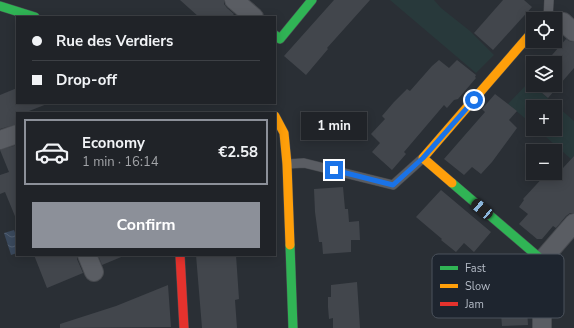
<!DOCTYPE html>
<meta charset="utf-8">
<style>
:root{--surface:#202328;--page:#2d2f34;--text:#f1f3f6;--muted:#a2a4a8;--line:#3d4045;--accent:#8c9099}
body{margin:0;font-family:"Nunito Sans",sans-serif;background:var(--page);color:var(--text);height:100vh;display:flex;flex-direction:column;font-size:15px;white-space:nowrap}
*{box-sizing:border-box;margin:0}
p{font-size:13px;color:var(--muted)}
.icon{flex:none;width:22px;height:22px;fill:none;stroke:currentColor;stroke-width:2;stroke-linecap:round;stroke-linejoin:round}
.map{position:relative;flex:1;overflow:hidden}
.side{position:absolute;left:16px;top:112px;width:260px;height:144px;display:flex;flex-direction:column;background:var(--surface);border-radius:0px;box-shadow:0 2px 10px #0003,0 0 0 1px var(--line)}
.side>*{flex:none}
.top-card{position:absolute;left:16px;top:16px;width:260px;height:88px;border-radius:0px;box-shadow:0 2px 10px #0003,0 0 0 1px var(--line);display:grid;align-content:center;height:88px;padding:0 16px;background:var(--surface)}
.controls{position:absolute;left:526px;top:12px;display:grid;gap:8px}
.controls a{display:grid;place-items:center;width:36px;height:36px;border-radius:0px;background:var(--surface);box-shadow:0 2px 10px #0003,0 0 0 1px var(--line);font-size:20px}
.end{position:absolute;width:18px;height:18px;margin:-9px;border:5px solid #1a73e8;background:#fff;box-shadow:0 0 0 2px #fff}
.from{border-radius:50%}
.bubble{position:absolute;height:28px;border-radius:0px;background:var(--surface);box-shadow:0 2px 10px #0003,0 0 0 1px var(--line);font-size:13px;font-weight:700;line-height:28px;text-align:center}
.car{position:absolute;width:12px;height:24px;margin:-12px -6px;border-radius:5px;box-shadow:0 0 3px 1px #0007;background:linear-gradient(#222 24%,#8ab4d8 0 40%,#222 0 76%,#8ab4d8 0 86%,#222 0)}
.top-card b{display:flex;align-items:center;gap:14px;height:38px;font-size:15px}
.top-card b+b{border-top:1px solid var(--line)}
.top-card i{width:10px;height:10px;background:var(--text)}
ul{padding:7px 0 0;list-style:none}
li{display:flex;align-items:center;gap:12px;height:66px;margin:0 8px 6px;padding:0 8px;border:2px solid transparent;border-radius:0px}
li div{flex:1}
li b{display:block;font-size:15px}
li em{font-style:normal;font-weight:700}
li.selected{border-color:var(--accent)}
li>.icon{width:36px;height:36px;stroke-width:1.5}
.primary-button{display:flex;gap:8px;margin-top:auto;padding:8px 16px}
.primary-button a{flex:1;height:46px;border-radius:0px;background:var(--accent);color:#fff;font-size:16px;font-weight:700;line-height:46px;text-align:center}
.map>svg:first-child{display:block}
</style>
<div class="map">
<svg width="574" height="328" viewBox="0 0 574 328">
<defs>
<pattern id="water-waves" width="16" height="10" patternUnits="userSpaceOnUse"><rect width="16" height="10" fill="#3a495d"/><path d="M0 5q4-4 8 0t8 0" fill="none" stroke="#546173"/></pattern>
</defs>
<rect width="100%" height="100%" fill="#2a2f35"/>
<g fill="#28393b">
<polygon points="390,0 434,0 441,8 470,31 494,55 476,73"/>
<polygon points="529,82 574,121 574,156 571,159 537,129 555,129 555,107 533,107 533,125 508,104"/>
</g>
<polygon fill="url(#water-waves)" points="14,230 17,238 17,253 11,255 4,233"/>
<g fill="#42464c">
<polygon points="180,0 224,0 224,4 227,8 234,14 231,17 199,17"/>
<polygon points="334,0 370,0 327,48 328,49 306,75 284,56"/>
<polygon points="503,0 524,0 532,7 493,50 474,33"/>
<polygon points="566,39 571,42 574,42 574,68 548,98 529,82 533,76 533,85 555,85 555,63 545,63"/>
<polygon points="439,60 449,68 457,60 476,75 475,77 476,78 458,99 454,100 447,108 444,105 404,152 406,154 392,170 372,152 380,143 371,134 385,119 382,116 394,102 407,89 410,91 432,66"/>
<polygon points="17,88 17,103 47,104 24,113 17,113 17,124 0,129 0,95"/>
<polygon points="495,94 517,111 509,120 517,128 492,162 481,174 472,167 464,175 444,159 485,112 482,109"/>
<polygon points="17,145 17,221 5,192 0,194 0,175 9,172 0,150"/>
<polygon points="574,156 574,213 570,213 566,216 556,228 553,226 542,239 537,239 519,224 528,214 519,207 524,200 523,199 547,173 555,173 555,161 563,168"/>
<polygon points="343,187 345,209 348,209 349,222 359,221 360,240 351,240 351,252 323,254 322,242 319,242 315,212 314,189"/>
<polygon points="441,190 491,232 474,252 464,243 456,252 441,240 442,239 416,217"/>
<polygon points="34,255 77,255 77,259 83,273 47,288"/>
<polygon points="98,255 126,255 102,265"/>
<polygon points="196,255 236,255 239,299 235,300 237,328 202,328"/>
<polygon points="521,259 524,261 528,325 502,326 501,314 489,314 487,295 488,295 486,261"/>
<polygon points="357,282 360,328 333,328 333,318 329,319 328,307 328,297 331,297 331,285"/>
<polygon points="168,285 171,327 60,328 60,324 116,306"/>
</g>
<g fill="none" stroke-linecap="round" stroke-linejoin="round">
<g stroke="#484b50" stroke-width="10">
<g id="lane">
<polyline points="548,19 549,0"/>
<polyline points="287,164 304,163 393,185 423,158"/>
</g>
</g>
<g stroke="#484b50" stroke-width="20">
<g id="street">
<polyline points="234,0 254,17"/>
<polyline points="555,21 563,22 574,32"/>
<polyline points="0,140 17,134"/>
<polyline points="87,255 94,272"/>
<polyline points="542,328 542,260 574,223"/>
</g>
</g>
<g stroke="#484b50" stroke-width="10">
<g id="fast">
<polyline points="0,6 35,17"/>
<polyline points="275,35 280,39 312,0"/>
<polyline points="452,183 542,260"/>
<polyline points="290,245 293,328"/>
</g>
</g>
<g stroke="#484b50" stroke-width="10">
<g id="slow">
<polyline points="275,116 284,133 287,164 290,245"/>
<polyline points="452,183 423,158 533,31"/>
</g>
</g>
<g stroke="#484b50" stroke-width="10">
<polyline id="jam" points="180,255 184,328"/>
</g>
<use href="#lane" stroke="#5a5d63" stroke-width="9"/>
<use href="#street" stroke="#5a5d63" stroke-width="18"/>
<use href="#fast" stroke="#30b455" stroke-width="9"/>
<use href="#slow" stroke="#ff9f0a" stroke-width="9"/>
<use href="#jam" stroke="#e5322d" stroke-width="9"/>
</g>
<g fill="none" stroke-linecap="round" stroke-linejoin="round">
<polyline stroke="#1a73e8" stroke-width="5" points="334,170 393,185 423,158 474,100"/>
</g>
<rect x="432" y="254" width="132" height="64" rx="6" fill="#1e252f" stroke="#4b525c" stroke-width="1"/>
<rect x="440" y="266" width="18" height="4" fill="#30b455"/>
<rect x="440" y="284" width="18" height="4" fill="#ff9f0a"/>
<rect x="440" y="302" width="18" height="4" fill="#e5322d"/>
<g font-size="11" fill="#b4bbc6">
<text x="465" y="272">Fast</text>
<text x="465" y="290">Slow</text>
<text x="465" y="308">Jam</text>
</g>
</svg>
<div class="controls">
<a><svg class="icon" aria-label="locate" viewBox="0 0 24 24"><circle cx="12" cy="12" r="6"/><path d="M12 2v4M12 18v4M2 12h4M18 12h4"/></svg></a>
<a><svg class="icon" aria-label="layers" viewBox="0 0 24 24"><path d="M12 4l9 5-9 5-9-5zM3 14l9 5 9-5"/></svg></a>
<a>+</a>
<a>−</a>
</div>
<i class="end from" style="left:474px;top:100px"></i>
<i class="end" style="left:334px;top:170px"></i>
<div class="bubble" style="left:301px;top:112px;width:66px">1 min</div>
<i class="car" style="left:482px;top:209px;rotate:310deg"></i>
<div class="top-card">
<b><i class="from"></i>Rue des Verdiers</b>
<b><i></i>Drop-off</b>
</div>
<section class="side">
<ul>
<li class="selected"><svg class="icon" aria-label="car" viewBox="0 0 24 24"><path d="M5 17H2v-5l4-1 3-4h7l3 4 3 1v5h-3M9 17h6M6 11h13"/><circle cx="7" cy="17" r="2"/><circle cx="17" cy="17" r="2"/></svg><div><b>Economy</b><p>1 min · 16:14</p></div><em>€2.58</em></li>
</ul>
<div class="primary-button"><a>Confirm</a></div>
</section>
</div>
